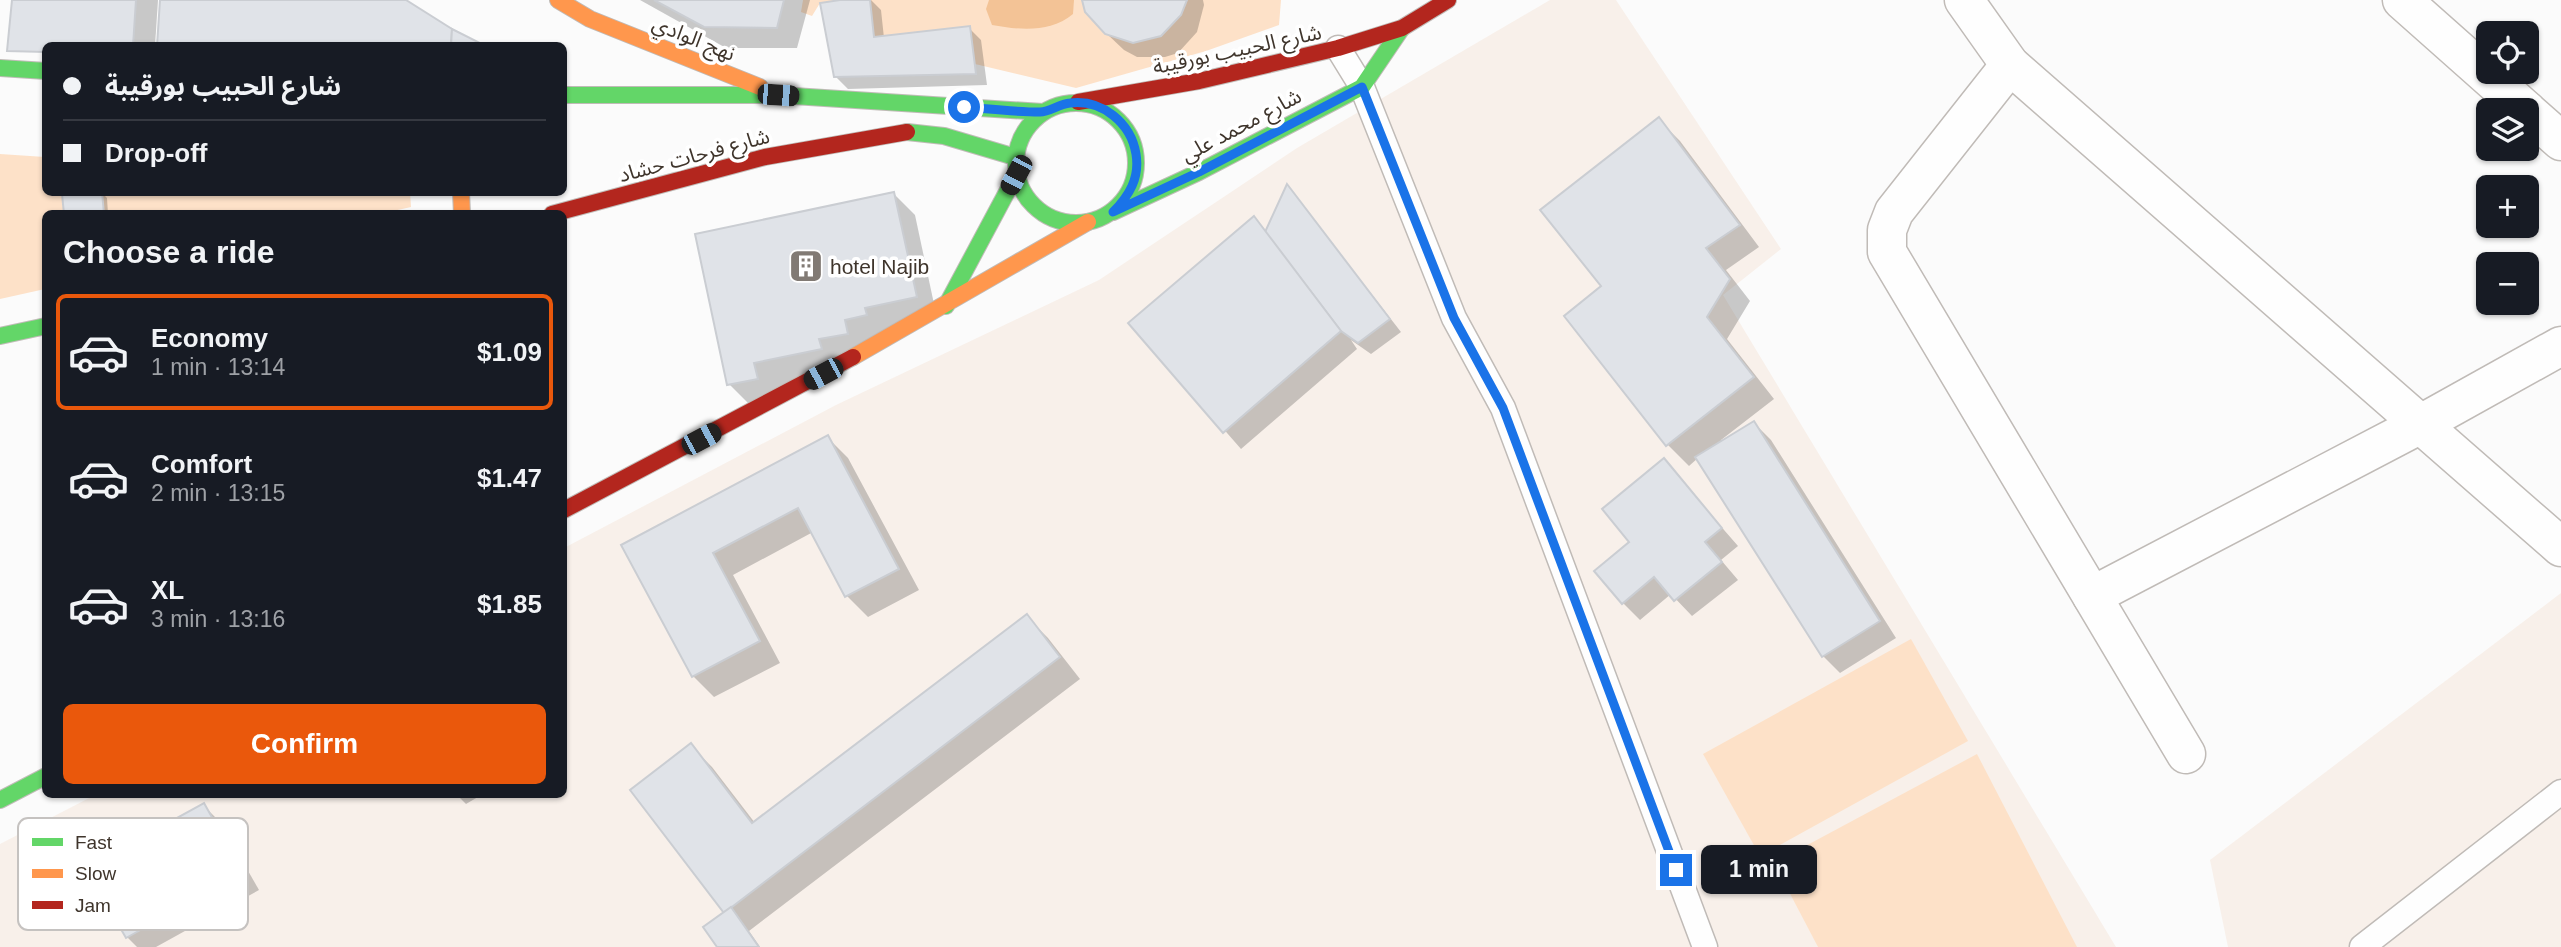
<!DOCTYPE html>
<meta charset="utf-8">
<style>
:root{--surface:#171b24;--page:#20242c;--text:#f1f3f6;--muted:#9ea1a6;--line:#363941;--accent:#ea580c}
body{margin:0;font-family:Helvetica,"Noto Sans Arabic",sans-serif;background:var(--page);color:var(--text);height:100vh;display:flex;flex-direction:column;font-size:26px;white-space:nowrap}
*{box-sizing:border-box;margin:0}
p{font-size:23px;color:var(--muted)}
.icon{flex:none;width:38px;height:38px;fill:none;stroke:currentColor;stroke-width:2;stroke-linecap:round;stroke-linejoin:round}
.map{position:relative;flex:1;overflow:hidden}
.drawer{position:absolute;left:42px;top:210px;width:525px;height:588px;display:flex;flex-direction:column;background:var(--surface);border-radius:10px;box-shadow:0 2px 5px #0004}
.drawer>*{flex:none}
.guide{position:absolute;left:42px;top:42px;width:525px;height:154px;border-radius:10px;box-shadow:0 2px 5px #0004;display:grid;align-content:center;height:154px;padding:0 21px;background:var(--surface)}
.controls{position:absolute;left:2476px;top:21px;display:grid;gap:14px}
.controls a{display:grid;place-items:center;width:63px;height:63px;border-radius:10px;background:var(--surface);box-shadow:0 2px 5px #0004;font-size:35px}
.end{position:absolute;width:32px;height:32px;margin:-16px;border:9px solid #1a73e8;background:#fff;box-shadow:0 0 0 4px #fff}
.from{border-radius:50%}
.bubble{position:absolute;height:49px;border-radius:10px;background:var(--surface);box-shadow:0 2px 5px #0004;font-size:23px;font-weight:600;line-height:49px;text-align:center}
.car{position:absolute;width:21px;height:42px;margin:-21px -10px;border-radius:9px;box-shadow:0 0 5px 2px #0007;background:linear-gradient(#222 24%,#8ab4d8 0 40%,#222 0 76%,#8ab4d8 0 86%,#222 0)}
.guide b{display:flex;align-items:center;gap:24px;height:66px;font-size:26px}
.guide b+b{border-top:2px solid var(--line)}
.guide i{width:18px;height:18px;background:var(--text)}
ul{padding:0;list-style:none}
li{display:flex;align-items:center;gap:21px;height:116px;margin:0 14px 10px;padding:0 7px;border:4px solid transparent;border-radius:10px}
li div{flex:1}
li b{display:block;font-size:26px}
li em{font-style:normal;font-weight:600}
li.active{border-color:var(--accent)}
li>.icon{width:63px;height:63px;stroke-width:1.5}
h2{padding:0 21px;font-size:32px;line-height:84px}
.button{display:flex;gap:14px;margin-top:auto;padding:14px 21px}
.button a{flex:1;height:80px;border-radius:10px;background:var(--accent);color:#fff;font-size:28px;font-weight:600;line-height:80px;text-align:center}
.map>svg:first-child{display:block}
</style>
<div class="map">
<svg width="2561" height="947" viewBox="0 0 2561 947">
<rect width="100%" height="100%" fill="#fbfbfb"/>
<g fill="#f8f0ea">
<polygon points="1550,0 1616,0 1781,249 1723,295 2116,947 0,947 0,844 95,795 564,794 564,548 836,405 1099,280 1297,148"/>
<polygon points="2561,593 2561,947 2228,947 2210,860"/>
</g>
<g fill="#fde1c8">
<polygon points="803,0 840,0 820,3 812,16 801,12"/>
<polygon points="870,0 1281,0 1279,25 1206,51 1076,88 975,64 969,26 874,37"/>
<polygon points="0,154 45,157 46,192 410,192 411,207 380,214 46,214 45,289 0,299"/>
<polygon points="1911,639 1968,741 1760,856 1703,754"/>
<polygon points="1977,754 2077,947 1818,947 1774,863"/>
</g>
<path fill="#f3c396" d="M989,0H1074L1073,14C1051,33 1019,30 992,25L986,9Z"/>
<g fill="#0003">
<polygon points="14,0 158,0 155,46 46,46"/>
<polygon points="640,0 810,0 797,48 726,48"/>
<polygon points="853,0 871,0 881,10 884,38 969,28 981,40 987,85 848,89 836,77"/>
<polygon points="1083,0 1203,0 1204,5 1197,32 1178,53 1165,57 1137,57 1124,50 1106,33"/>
<polygon points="1659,120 1680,141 1759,247 1726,270 1750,301 1727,339 1774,399 1721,440 1723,442 1754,423 1771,440 1896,638 1840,673 1823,656 1698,458 1689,466 1668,445 1566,316 1603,287"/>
<polygon points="1288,187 1401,332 1371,354 1351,340 1357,349 1241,449 1131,323 1254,218 1267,232"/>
<polygon points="101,192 107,198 108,214 66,214"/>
<polygon points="894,194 915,215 937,318 750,405 729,384"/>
<polygon points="827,437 848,458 919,590 868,617 847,596 813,532 733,575 780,663 714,697 693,676 623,545"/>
<polygon points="1664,461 1738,546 1721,560 1738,580 1692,616 1671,594 1640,620 1623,603 1631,542"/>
<polygon points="1027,617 1048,638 1080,679 749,931 760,947 719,947 726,913 691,746 712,767 755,823"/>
<polygon points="456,794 483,794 466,804"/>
<polygon points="203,805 220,822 259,890 156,947 137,947 127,937"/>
</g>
<g fill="#e0e3e8" stroke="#cacdd2" stroke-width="2">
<polygon points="12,0 136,0 133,46 46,46 46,52 7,51"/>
<polygon points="160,0 406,0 452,29 451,46 157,46"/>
<polygon points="654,0 784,0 777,28 704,27"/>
<polygon points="840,0 870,0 874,37 970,26 976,74 834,77 820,3"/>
<polygon points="1082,0 1187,0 1181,15 1161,36 1133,43 1105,34 1085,12"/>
<polygon points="452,29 484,45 484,46 451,46"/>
<polygon points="1659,117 1740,225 1706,248 1730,279 1707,317 1754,377 1666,446 1564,316 1601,286 1540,210"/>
<polygon points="1287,184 1390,319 1358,343 1341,331 1265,232"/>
<polygon points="102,192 104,214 64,214 62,194"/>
<polygon points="894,192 917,297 865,308 867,315 845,320 848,334 819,339 822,349 754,363 758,379 727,385 695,234"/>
<polygon points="1254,216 1341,331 1223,433 1128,323"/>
<polygon points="1754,421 1880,621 1822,657 1695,457"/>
<polygon points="828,435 899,569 845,597 798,508 713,553 760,641 692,677 621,545"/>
<polygon points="1664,458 1722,528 1705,542 1722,562 1674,601 1654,577 1622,604 1594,571 1629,542 1602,509"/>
<polygon points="1027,614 1060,657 724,913 630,790 691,743 752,823"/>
<polygon points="204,803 243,873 126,938 86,868"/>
<polygon points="731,907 759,947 717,947 703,927"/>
</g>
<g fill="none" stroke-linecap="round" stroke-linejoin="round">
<g stroke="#c0bbb7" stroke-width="27">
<g id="lane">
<polyline points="1338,48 1362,87 1454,318 1503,408 1705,947"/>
<polyline points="2362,947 2561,792"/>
</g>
</g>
<g stroke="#c0bbb7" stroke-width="41">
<g id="street">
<polyline points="1964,0 2010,65 2561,547"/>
<polyline points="2402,0 2526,110"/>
<polyline points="2010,65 1894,212 1887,230 1887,252 2186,754"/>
<polyline points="2527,111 2561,141"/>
<polyline points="2092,596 2419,425 2561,346"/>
</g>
</g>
<g stroke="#c0bbb7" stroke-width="18">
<g id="fast">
<polyline points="0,68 46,71"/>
<polyline points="564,95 778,95 1043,112"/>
<circle cx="1076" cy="163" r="60"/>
<polyline points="907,132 944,136 1015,157"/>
<polyline points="1113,212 1199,172 1362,87 1402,28"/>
<polyline points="946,306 1016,175"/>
<polyline points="0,336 46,326"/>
<polyline points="0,800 46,776"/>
</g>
</g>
<g stroke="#c0bbb7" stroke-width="18">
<g id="slow">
<polyline points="558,0 590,19 760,87"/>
<polyline points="461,192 462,214"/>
<polyline points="853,357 1088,222"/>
</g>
</g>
<g stroke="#c0bbb7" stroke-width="18">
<g id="jam">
<polyline points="1078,102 1199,81 1338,48 1402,28 1448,0"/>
<polyline points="552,214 765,157 907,132"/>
<polyline points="564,510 853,357"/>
</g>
</g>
<use href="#lane" stroke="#fefefe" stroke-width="24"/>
<use href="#street" stroke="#fefefe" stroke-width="38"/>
<use href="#fast" stroke="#63d668" stroke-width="16"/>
<use href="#slow" stroke="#ff974d" stroke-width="16"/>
<use href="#jam" stroke="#b3261e" stroke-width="16"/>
</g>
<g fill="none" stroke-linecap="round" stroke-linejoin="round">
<path stroke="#1a73e8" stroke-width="9" d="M964,107C989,109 1014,112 1040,112C1050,112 1059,104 1070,103C1102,99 1131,123 1136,154C1140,178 1129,196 1113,212L1199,172L1362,87L1454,318L1503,408L1676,870"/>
</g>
<defs>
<g id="building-square" transform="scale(1.75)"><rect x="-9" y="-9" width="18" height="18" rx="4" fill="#817a74" stroke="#fff"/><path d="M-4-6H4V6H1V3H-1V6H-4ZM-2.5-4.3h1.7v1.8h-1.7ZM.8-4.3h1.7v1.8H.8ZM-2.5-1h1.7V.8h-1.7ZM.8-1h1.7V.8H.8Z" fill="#fff"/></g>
</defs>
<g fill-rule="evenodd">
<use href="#building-square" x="806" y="266"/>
</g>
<g text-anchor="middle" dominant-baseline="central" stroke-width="7" stroke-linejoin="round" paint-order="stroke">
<g font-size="21" fill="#3f352c" stroke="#fff">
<text transform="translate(694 38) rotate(22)">نهج الوادي</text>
<text transform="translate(1237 49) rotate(-12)">شارع الحبيب بورقيبة</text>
<text transform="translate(1241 125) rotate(-28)">شارع محمد علي</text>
<text transform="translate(694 155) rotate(-15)">شارع فرحات حشاد</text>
</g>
<g font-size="21" fill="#3f352c" stroke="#fff" text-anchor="start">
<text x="830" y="266">hotel Najib</text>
</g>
</g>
<rect x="18" y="818" width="230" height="112" rx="10" fill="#fff" stroke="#c5c2c0" stroke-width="2"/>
<rect x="32" y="838" width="31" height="8" fill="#63d668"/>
<rect x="32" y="869" width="31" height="9" fill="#ff974d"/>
<rect x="32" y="901" width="31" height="8" fill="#b3261e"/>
<g font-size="19" fill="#3f352c">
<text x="75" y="849">Fast</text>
<text x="75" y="880">Slow</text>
<text x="75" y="912">Jam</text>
</g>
</svg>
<div class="controls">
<a><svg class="icon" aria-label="locate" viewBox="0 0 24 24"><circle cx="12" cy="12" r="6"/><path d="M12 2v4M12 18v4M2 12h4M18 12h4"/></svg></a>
<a><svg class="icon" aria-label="layers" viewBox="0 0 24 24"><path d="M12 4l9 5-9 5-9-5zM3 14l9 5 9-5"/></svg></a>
<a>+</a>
<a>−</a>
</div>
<i class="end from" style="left:964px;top:107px"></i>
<i class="end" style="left:1676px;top:870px"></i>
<div class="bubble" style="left:1701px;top:845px;width:116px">1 min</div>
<i class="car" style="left:778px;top:95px;rotate:94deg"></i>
<i class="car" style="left:1016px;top:175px;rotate:208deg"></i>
<i class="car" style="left:823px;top:374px;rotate:242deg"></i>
<i class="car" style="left:701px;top:439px;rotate:62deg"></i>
<div class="guide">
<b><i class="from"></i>شارع الحبيب بورقيبة</b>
<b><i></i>Drop-off</b>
</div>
<section class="drawer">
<h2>Choose a ride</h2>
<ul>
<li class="active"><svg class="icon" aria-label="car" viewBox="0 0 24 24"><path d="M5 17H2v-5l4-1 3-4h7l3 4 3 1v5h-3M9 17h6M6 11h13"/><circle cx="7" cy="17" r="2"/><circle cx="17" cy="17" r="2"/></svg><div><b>Economy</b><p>1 min · 13:14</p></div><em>$1.09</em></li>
<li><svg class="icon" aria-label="car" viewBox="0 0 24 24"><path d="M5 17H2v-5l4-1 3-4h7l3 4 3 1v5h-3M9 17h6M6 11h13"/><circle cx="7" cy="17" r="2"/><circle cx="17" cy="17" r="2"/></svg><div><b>Comfort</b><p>2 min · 13:15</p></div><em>$1.47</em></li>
<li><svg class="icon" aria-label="car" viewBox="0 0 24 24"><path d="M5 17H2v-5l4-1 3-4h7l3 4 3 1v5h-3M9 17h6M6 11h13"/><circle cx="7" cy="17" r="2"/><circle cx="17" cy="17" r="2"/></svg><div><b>XL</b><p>3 min · 13:16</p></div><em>$1.85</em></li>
</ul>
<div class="button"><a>Confirm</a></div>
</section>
</div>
